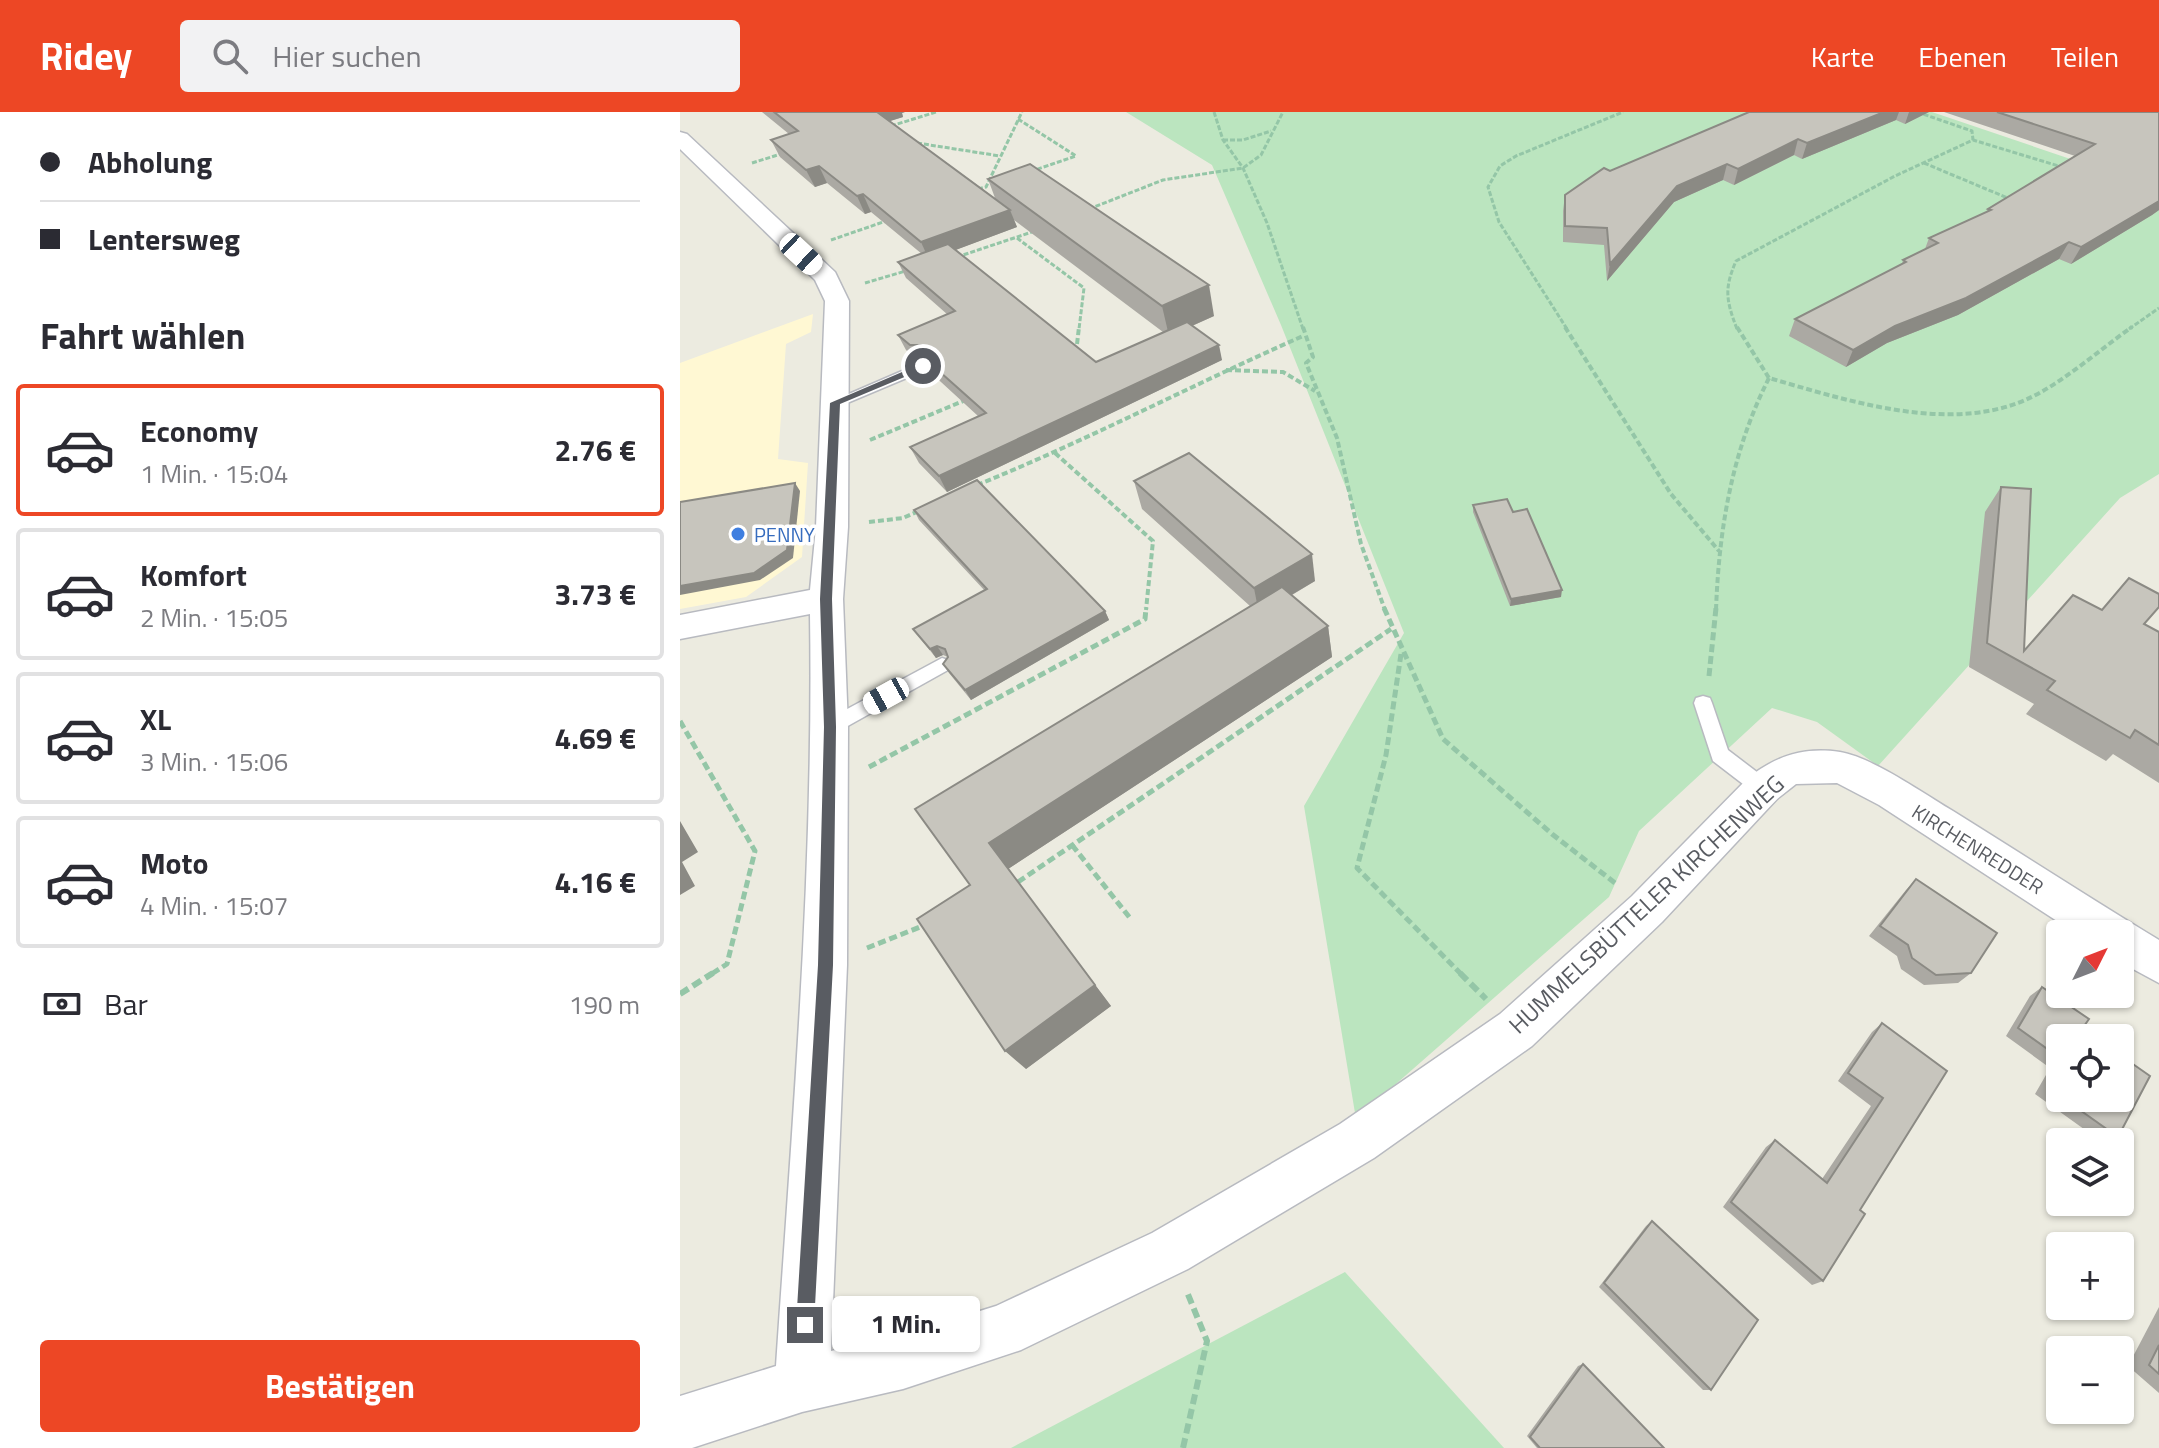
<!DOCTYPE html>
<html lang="de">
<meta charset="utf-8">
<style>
:root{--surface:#fff;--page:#f2f2f3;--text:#2b2b33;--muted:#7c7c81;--line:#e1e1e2;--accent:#ed4725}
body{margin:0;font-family:"Titillium Web",sans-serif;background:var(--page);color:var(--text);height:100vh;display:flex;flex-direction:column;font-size:30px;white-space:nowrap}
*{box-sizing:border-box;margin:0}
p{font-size:26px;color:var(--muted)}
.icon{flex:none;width:44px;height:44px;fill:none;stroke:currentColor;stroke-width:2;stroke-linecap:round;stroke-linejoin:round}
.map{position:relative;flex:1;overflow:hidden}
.sheet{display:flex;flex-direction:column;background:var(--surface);width:680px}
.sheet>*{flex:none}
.guide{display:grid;align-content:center;height:176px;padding:0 40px;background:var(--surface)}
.needle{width:52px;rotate:48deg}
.fabs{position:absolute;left:1366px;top:808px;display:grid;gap:16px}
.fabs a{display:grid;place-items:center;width:88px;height:88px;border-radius:8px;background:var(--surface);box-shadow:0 2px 6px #0004;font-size:40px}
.end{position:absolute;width:36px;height:36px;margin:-18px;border:10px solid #595c62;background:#fff;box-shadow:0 0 0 4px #fff}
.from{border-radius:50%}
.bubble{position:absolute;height:56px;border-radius:8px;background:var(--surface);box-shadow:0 2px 6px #0004;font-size:26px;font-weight:700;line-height:56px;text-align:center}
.car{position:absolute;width:24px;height:48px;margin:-24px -12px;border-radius:10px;box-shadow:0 0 6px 2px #0007;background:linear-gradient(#fff 24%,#345 0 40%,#fff 0 76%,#345 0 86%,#fff 0)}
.guide b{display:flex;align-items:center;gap:28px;height:76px;font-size:30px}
.guide b+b{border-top:2px solid var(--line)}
.guide i{width:20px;height:20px;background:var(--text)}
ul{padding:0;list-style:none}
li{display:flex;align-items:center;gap:24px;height:132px;margin:0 16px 12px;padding:0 24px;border:4px solid var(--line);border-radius:8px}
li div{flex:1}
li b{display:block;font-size:30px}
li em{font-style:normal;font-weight:700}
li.active{border-color:var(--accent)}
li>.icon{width:72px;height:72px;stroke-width:1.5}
h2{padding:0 40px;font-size:36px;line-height:96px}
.pay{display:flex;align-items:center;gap:20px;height:88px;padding:0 40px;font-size:30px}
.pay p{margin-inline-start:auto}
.button{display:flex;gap:16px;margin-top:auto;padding:16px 40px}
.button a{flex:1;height:92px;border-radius:8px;background:var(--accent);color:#fff;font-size:32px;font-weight:700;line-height:92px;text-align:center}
header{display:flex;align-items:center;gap:48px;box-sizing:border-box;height:112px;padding:0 40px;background:var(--accent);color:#fff}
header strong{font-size:38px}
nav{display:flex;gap:44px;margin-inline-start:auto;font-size:28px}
.search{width:560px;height:72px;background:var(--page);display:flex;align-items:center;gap:20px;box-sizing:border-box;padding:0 28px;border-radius:8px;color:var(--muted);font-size:30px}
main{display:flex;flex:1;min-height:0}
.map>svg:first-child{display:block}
</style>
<header>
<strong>Ridey</strong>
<div class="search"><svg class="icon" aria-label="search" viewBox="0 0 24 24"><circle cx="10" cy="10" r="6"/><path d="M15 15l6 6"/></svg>Hier suchen</div>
<nav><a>Karte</a><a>Ebenen</a><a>Teilen</a></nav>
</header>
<main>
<section class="sheet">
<div class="guide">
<b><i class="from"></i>Abholung</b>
<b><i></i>Lentersweg</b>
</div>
<h2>Fahrt wählen</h2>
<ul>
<li class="active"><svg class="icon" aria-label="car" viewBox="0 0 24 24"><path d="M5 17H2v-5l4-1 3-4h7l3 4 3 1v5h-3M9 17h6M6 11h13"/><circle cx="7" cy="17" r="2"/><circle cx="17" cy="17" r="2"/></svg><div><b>Economy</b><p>1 Min. · 15:04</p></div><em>2.76 €</em></li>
<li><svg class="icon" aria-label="car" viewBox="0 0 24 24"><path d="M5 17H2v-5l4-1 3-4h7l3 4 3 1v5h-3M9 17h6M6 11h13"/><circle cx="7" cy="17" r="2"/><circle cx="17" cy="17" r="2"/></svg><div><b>Komfort</b><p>2 Min. · 15:05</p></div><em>3.73 €</em></li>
<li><svg class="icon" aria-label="car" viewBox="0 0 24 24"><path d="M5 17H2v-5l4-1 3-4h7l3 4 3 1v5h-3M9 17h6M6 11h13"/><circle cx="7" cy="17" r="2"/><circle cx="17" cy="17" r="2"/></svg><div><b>XL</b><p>3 Min. · 15:06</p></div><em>4.69 €</em></li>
<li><svg class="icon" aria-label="car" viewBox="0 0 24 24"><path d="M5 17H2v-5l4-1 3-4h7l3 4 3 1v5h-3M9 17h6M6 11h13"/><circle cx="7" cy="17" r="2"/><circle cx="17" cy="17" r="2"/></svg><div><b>Moto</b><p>4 Min. · 15:07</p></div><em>4.16 €</em></li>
</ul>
<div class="pay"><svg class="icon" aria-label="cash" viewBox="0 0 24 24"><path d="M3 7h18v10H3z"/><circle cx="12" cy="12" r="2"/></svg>Bar<p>190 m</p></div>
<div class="button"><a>Bestätigen</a></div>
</section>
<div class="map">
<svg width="1479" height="1336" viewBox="0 0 1479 1336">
<rect width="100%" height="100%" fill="#ecebe0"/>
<polygon fill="#fff8d3" points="133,202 131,220 106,232 98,347 128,351 122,445 66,485 0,497 0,251"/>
<g fill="#bbe5bf">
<polygon points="446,0 1252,0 1479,77 1479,362 1440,386 1198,654 1137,610 1092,596 959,719 929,785 676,1007 624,694 724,521 601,213 532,53"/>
<polygon points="665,1160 824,1336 331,1336"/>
</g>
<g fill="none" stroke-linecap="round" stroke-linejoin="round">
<g stroke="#b8bac0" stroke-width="3">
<g id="lane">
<polygon points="243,250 248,251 248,257 160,294 155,295 148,291"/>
<polygon points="262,546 268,548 271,553 268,558 157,620 143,620 140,615 143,610"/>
<polygon points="1023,584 1030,586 1032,591 1048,638 1090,670 1093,676 1090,682 1083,684 1076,682 1033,649 1014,591 1016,586"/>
</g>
</g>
<g stroke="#b8bac0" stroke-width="3">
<path id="street" d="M0,20L7,22L155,160L169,189L168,415L163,487L168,615L167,853L151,1239L223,1223L316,1194L472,1121L660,1012L820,902L952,784L1069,665C1098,643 1124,635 1160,640C1192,645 1244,682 1273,699C1342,742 1410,786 1479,828V871L1440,850V822H1397L1199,693L1157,671L1116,672L1097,687L982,810L852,934L694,1046L508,1157L341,1238L223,1277L122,1300L12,1336H0V1284L96,1254C113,1003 134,753 130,502L0,527V503L130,478L136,415L145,189L135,168L0,37Z"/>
</g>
<g stroke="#94c6a7" stroke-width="3" stroke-dasharray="5 2" stroke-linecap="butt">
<polyline points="534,0 543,28 563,56 587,111 623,217"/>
<polyline points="1237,0 1292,19 1293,28"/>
<polyline points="338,7 396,44 352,59"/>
<polyline points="211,14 256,0"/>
<polyline points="543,28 563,28 591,19"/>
<polyline points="237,31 320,44"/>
<polyline points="72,51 104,41"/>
<polyline points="1244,51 1330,87"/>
<polyline points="298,77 306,75 342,0"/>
<polyline points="409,97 483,68 563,56 581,43 603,0"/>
<polyline points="337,126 404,176 399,217"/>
<polyline points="151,128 209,108"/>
<polyline points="277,145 355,119"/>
<polyline points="185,171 229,158"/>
<polyline points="887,217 819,110 808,75 820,54 836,44 943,0"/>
<path d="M1057,217C1046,188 1044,177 1056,149L1215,64L1293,28L1382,55"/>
<polyline points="1449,217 1479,196"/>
</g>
<g stroke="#94c6a7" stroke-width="4" stroke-dasharray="6 3" stroke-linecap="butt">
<polyline points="623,215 633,245 626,251 657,326 681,432 705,498"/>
<polyline points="885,215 991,382 1039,439"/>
<path d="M1057,215L1089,266C1162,287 1253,317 1329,294C1371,282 1416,240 1452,215"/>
<polyline points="396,241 399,215"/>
<polyline points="546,258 603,260 635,279"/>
<polyline points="190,328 288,287"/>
<polyline points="375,341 473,429 466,498"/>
<path d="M297,373C408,328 514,272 623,224"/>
<polyline points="189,410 223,406 241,398"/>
<path d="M1036,498C1039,416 1052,339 1089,266"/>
</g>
<g stroke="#94c6a7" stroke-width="5" stroke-dasharray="8 4" stroke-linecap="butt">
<polyline points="704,496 763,627 872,722 935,771"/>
<polyline points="721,542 706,643 677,756 782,863"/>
<polyline points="1029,564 1036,496"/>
<polyline points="0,609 75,739 47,852 30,863"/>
<polyline points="189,655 465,507 466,496"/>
<polyline points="392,733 450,806"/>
<polyline points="338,770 711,517"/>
<polyline points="187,836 245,813"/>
</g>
<g stroke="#94c6a7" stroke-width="6" stroke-dasharray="10 5" stroke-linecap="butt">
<polyline points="780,861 806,887"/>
<polyline points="0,882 33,861"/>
<polyline points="503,1336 527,1229 507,1180"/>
</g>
<use href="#lane" fill="#fff" fill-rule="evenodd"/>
<use href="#street" fill="#fff" fill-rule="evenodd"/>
</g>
<g fill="#aba9a3" fill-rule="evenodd">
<path d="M82,0H225L222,1L223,5L209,9L315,86L308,67L534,204L512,214L542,248L267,380L239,351L230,335L298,304L249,259L244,249H238L226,238L218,223L268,203L226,166L218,150L242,142L191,100L185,102L147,71L135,75L100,45L91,28L109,22ZM334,108L483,220L416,250L275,138L337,115Z"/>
<polygon points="1069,0 1249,0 1225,12 1216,8 1122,47 1114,43 1054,73 1043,68 994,90 927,169 924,133 883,130 883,99 885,83 930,59"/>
<polygon points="1264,0 1479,0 1479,98 1472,103 1391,152 1379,147 1278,203 1207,231 1166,255 1109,224 1115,207 1222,152 1223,148 1245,137 1249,126 1306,101 1308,97 1395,44"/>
<polygon points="454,369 635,469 612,483 648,514 652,545 328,757 431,894 346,957 290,773 570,494 462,397"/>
<polygon points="1321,375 1344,539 1422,498 1464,512 1479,520 1479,671 1433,642 1426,649 1346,602 1354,592 1289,555 1305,400"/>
<polygon points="793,393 833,400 881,485 830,494 793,400"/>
<polygon points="234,398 425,499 429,508 291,588 269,561 263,552 268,545 263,543 256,546 233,517 305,479 239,408"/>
<polygon points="1236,767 1291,861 1278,871 1244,873 1221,857 1217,844 1189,824 1226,778"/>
<polygon points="1362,875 1380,926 1380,986 1440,986 1438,1025 1422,1030 1355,982 1370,956 1326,924 1350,884"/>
<polygon points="1202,911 1267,959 1180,1098 1143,1169 1132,1173 1043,1095 1086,1035 1095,1028 1142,1067 1191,994 1158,969 1192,920"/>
<polygon points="972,1109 1031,1278 1023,1278 919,1175 966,1114"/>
<polygon points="1479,1195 1479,1281 1448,1254"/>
<polygon points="903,1252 984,1336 857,1336 847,1324 898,1254"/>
</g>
<g fill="#8b8a84">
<polygon points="193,0 225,0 222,1 223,5 198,13"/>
<polygon points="1204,0 1219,0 1216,8 1122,47 1127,31"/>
<polygon points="1229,0 1249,0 1225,12"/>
<polygon points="1118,27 1114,43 1054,73 1058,57"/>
<polygon points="1047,52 1043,68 994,90 927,169 930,152 997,74"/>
<polygon points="139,54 147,71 135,75 126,58"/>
<polygon points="183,82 191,100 185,102 177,84"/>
<polygon points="1479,89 1479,98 1472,103 1391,152 1401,135"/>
<polygon points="330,98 337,115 249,148 241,130"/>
<polygon points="1389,130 1379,147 1278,203 1207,231 1166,255 1173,238 1215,214"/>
<polygon points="529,173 534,204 489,224 482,194"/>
<polygon points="539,233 542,248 267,380 259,364"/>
<polygon points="115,371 120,379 113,446 80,468 0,483 0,474"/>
<polygon points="632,442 635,469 579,502 574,476"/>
<polygon points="882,478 881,485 830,494 831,487"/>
<polygon points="425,499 429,508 291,588 285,578"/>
<polygon points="648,514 652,545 328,757 431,894 346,957 325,939 309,731"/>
<polygon points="257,534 263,543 256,546 250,537"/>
<polygon points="0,709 18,740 2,750 15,774 0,783"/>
</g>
<g fill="#c7c5bd" stroke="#8b8a84" stroke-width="2">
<polygon points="94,0 197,0 330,98 241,130 183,82 177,84 139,54 126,58 91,28 118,19"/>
<polygon points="1069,0 1204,0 1127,31 1118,27 1058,57 1047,52 997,74 930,152 927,116 885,114 885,83 924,56 930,59"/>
<polygon points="1317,0 1479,0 1479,89 1401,135 1389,130 1286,186 1215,214 1173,238 1115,207 1226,150 1223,148 1258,131 1249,126 1311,98 1308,97 1415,32"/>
<polygon points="350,52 529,173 482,194 308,67"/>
<polygon points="268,132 416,250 507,210 539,233 259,364 230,335 306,301 242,244 243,233 230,233 218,223 275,199 218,150"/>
<polygon points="509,341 632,442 574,476 454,369"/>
<polygon points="297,368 425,499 285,578 263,552 268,545 265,537 257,534 250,537 233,517 307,477 234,398"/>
<polygon points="115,371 107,438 74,461 0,474 0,390"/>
<polygon points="1321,375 1351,377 1344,539 1393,483 1422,498 1449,466 1479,482 1479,495 1464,512 1479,520 1479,633 1455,618 1450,626 1367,578 1375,569 1307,531"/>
<polygon points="827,387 833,400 847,397 882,478 831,487 793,393"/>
<polygon points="602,475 648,514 309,731 415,873 325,939 237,807 290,773 235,697"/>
<polygon points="1236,767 1317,821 1291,861 1256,863 1232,846 1228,833 1200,814"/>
<polygon points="1362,875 1409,907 1402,917 1415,926 1380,926 1380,946 1338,916"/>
<polygon points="1202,911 1267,959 1180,1098 1185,1102 1143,1169 1051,1090 1095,1028 1147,1071 1203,986 1168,961"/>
<polygon points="1440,943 1470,964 1438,1025 1383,986 1440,986"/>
<polygon points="1380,953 1380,984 1368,975"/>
<polygon points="972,1109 1078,1208 1031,1278 924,1171"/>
<polygon points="1479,1233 1479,1262 1469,1253"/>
<polygon points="903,1252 984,1336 860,1336 850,1325"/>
</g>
<polygon fill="#595c62" points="243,251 246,256 160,292 152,487 156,615 153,853 134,1213 132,1219 125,1222 119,1219 116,1213 138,853 144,615 140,487 150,291"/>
<circle fill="#3f7fe0" stroke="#fff" stroke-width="3" cx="58" cy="422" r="8"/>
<g text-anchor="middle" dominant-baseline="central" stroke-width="7" stroke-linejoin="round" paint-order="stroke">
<g font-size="20" fill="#366cbe" stroke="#fff" text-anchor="start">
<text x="74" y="422">PENNY</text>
</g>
<g font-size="20" fill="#595c62" stroke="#fff">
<text transform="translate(1298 737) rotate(32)">KIRCHENREDDER</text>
</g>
<g font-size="24" fill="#595c62" stroke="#fff">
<text transform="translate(966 792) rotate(-43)">HUMMELSBÜTTELER KIRCHENWEG</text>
</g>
</g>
</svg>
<div class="fabs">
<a><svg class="needle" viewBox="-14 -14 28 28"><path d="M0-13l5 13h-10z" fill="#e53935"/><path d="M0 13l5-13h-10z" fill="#7c7c81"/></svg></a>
<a><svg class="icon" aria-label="locate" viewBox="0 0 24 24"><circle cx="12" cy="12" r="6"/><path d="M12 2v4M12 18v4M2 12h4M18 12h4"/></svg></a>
<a><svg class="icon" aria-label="layers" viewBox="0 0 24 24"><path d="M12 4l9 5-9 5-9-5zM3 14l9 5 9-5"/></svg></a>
<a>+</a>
<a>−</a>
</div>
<i class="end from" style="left:243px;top:254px"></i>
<i class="end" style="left:125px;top:1213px"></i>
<div class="bubble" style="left:152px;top:1184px;width:148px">1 Min.</div>
<i class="car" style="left:121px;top:142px;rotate:133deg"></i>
<i class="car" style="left:206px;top:584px;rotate:241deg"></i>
</div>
</main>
